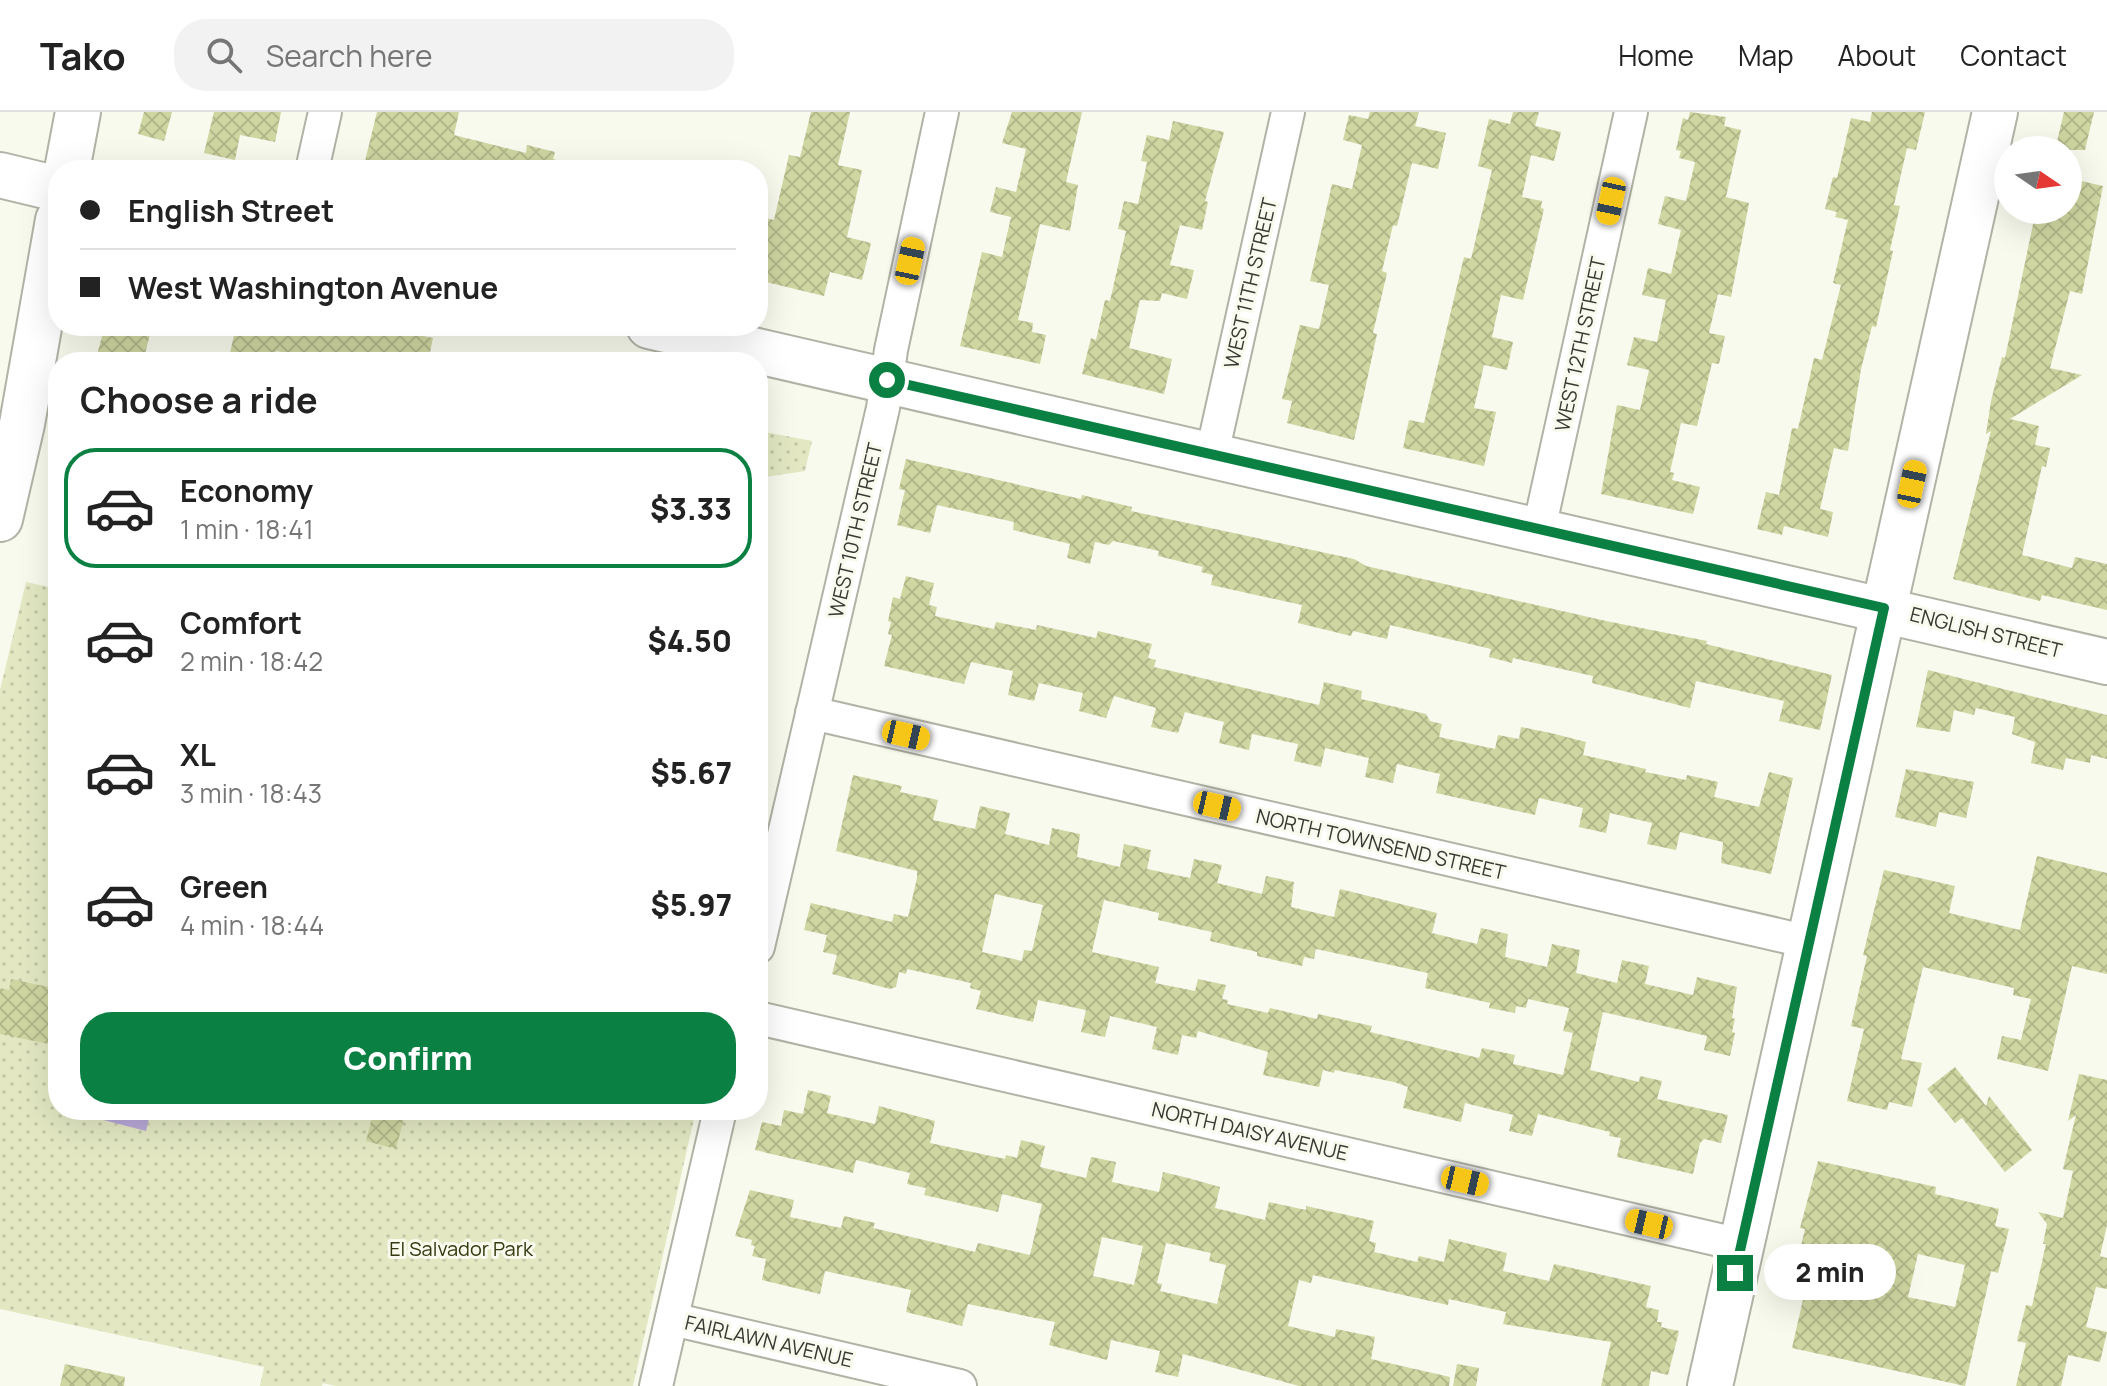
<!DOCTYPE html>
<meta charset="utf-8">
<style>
:root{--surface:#fff;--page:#f2f2f2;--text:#222;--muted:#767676;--line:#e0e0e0;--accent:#0b8043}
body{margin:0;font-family:Manrope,sans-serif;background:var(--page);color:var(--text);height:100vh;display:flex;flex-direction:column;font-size:30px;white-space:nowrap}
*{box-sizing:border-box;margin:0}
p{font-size:26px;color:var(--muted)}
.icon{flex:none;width:44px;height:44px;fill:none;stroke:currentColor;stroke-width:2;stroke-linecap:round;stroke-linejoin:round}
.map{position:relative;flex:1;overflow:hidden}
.sheet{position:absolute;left:48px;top:240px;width:720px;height:768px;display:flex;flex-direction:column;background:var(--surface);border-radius:32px;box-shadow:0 8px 32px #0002}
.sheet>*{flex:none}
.hud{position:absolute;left:48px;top:48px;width:720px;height:176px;border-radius:32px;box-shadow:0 8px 32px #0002;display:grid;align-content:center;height:176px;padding:0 32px;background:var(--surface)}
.needle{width:52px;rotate:103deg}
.tools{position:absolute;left:1994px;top:24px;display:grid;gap:16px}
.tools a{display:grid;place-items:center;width:88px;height:88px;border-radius:50%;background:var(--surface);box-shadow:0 8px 32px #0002;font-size:40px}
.end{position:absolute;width:36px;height:36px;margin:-18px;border:10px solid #0b8043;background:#fff;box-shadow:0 0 0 4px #fff}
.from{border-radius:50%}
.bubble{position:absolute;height:56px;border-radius:28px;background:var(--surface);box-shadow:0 8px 32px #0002;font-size:26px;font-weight:800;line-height:56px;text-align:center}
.car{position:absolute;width:24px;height:48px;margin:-24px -12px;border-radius:10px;box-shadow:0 0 6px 2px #0007;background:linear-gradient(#f5c518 24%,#345 0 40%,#f5c518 0 76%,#345 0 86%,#f5c518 0)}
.hud b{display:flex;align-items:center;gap:28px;height:76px;font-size:30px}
.hud b+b{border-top:2px solid var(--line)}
.hud i{width:20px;height:20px;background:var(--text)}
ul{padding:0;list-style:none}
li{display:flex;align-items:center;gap:24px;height:120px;margin:0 16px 12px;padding:0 16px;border:4px solid transparent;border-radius:32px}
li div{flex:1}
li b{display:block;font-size:30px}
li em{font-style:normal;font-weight:800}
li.on{border-color:var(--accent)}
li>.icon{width:72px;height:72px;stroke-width:1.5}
h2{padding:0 32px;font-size:36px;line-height:96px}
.button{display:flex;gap:16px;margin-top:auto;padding:16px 32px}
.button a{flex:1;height:92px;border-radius:32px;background:var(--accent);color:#fff;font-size:32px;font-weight:800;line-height:92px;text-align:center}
header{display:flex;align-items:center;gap:48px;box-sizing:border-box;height:112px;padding:0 40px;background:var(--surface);border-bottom:2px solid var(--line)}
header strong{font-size:38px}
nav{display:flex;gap:44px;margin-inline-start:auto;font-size:28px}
.search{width:560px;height:72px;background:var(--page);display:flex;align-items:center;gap:20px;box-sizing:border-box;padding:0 28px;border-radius:32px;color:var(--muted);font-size:30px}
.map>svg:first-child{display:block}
</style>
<header>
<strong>Tako</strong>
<div class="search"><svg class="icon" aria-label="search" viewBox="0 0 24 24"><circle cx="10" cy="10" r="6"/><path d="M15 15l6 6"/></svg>Search here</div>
<nav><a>Home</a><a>Map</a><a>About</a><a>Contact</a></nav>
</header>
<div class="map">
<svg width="2107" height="1274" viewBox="0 0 2107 1274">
<defs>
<pattern id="park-dots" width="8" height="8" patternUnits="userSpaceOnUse" patternTransform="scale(2)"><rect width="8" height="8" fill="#e3e8c3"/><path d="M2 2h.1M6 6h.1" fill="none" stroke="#c4c8a8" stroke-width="1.8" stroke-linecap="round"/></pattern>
<pattern id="water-ripples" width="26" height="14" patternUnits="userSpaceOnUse" patternTransform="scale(2)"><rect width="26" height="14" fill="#b8a8d8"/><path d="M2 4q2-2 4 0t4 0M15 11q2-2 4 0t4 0" fill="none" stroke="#978ab0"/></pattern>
<pattern id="building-cross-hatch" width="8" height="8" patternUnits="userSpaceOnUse" patternTransform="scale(2)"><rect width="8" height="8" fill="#d0d6a1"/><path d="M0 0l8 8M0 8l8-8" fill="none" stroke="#b3b88b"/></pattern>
</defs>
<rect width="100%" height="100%" fill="#f8faed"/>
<g fill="url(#park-dots)">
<polygon points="765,320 812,329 805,359 758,366"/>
<polygon points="26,470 58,477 58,998 696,998 633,1274 335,1274 323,1271 322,1274 260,1274 264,1255 0,1197 0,578"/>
</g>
<polygon fill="url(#water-ripples)" points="77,998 151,998 146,1019 76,1001"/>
<g fill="url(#building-cross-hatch)" fill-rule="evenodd">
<polygon points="144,0 172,0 164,29 138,22"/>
<polygon points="214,0 281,0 275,30 240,23 235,48 204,41"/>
<polygon points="377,0 459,0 454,23 526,41 527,33 555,40 553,47 563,50 562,58 381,58 364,53"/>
<polygon points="811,0 850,0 838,53 862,58 847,125 871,131 862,168 830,160 824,184 758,168 758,104 774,108 789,43 800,45"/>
<polygon points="1012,0 1082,0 1066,70 1078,73 1070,119 1040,112 1018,208 1033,211 1032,220 1046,223 1040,252 960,234 982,140 1002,145 1011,105 990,100 996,75 1016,80 1026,37 1002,31"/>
<polygon points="1370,0 1419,0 1415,14 1446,21 1438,57 1412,51 1397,114 1393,113 1382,159 1387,161 1373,221 1377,222 1354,328 1287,311 1292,289 1282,287 1300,213 1319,217 1329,173 1310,169 1332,72 1352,77 1362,33 1343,28 1349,3 1368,7"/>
<polygon points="1513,0 1539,0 1535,14 1561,20 1554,49 1531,43 1522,85 1542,89 1541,96 1544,97 1523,188 1501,183 1492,225 1513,230 1507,258 1484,253 1474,296 1496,300 1484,354 1403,336 1409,308 1424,311 1464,145 1471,147 1492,58 1478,54 1489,7 1510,12"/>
<polygon points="1690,0 1726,5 1724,14 1741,18 1726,85 1749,91 1731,185 1718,182 1709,221 1725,224 1719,252 1712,251 1697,314 1681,311 1670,360 1674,361 1672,368 1700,375 1693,402 1601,382 1617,293 1640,298 1649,258 1627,253 1634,225 1657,230 1666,188 1642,183 1648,156 1671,162 1681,118 1658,112 1665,84 1686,89 1695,50 1679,46 1681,39 1676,38 1683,6 1688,8"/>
<polygon points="1872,0 1925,0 1916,38 1907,36 1894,93 1900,94 1890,138 1893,139 1876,215 1872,214 1861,257 1848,339 1834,336 1820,397 1833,400 1828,425 1784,414 1782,423 1757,417 1766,380 1779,383 1792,316 1798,317 1814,246 1822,248 1841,173 1833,171 1848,108 1835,105 1837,100 1825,97 1833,65 1837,66 1851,6 1870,10"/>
<polygon points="2064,0 2094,0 2085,38 2055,38"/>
<polygon points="1173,9 1224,20 1205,89 1208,90 1202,118 1180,113 1170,153 1194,158 1187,187 1162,181 1160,189 1140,188 1129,236 1172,247 1164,282 1082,262 1091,226 1096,228 1105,188 1110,189 1126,119 1118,117 1124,89 1138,92 1147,50 1141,49 1147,23 1169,28"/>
<polygon points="2068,66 2103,74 2082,182 2070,179 2050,256 2082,263 2010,307 2039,314 2035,333 2050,336 2046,355 2042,354 2022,443 2072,456 2075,445 2107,452 2107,498 2042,483 2040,489 1953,467 1991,319 1986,322 1991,289 2002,245 2005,246 2036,98 2068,98"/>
<polygon points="105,214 152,214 143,250 95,250"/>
<polygon points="236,214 374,214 433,226 428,250 334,250 276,239 273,250 228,250"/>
<polygon points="906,347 1081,387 1082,383 1132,395 1131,399 1354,447 1366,454 1606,509 1707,529 1706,532 1832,563 1820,618 1779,609 1784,589 1696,569 1690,596 1592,571 1593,564 1513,546 1512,551 1489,545 1491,537 1390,513 1387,527 1353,519 1351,524 1298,511 1302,493 1211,473 1213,463 1201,460 1203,455 1158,444 1159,439 1113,429 1109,433 1095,430 1090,452 1067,446 1070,432 1013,418 1014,410 937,393 930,421 897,413 905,378 899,377"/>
<polygon points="906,464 934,471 929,493 937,495 935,504 994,517 996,510 1036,518 1037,513 1096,526 1098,519 1152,532 1148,546 1156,548 1154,555 1319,593 1324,570 1362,579 1361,587 1426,602 1430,609 1442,612 1439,625 1495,637 1498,623 1519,627 1521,615 1555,622 1586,630 1583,643 1646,657 1645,660 1686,668 1687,663 1718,670 1714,685 1759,695 1769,660 1793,666 1771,762 1721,751 1723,730 1680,720 1676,738 1647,732 1652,711 1610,701 1606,721 1579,715 1583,696 1539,686 1535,703 1436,681 1440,662 1397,652 1393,671 1365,665 1369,646 1325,636 1321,655 1294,649 1298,632 1252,622 1249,638 1219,631 1224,610 1185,600 1178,621 1151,615 1156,596 1114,584 1106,606 1079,599 1083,581 1039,571 1034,589 1008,583 1013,559 971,550 964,572 884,554 892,523 888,522 891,510 888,509 893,485 900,487"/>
<polygon points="1928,558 2107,603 2107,647 2091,643 2090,651 2066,646 2063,658 2031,651 2035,630 2012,622 2015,605 1976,596 1974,603 1954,598 1950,620 1916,615"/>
<polygon points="1906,657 1974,670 1966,706 1939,700 1936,715 1895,705"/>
<path d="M853,663L902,674L900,680L938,688L933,708L975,717L980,694L1010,701L1005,722L1049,733L1052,716L1080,722L1077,745L1120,755L1124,732L1151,738L1147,757L1190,766L1194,747L1222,753L1217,771L1262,782L1266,764L1294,770L1291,795L1334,805L1340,777L1437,801L1432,821L1477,832L1481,816L1508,822L1505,845L1547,855L1552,832L1580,838L1576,861L1617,871L1622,848L1649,854L1645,872L1693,883L1697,865L1737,875L1732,906L1735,907L1732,920L1735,921L1730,944L1704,938L1707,924L1603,900L1590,958L1639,970L1640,964L1662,969L1657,987L1728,1003L1721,1031L1704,1027L1700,1031L1693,1062L1617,1045L1621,1026L1609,1024L1610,1020L1538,1002L1532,1024L1509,1019L1513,1003L1465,991L1461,1010L1403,996L1408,975L1394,970L1335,958L1334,961L1323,958L1319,975L1263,963L1268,940L1198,919L1196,926L1182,923L1178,943L1152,937L1157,915L1110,904L1105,925L1081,920L1086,898L1038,888L1033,910L976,897L981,879L970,876L971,871L907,857L906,862L899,860L896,875L890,877L832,862L837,843L823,840L827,823L804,818L811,791L892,810L894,802L908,805L917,766V759L836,739ZM995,782L1043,793L1032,839L1024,838L1022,849L982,840ZM1104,788L1159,801L1158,808L1212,820L1210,829L1257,840V844L1302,854L1304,845L1314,847L1316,837L1428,861L1425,876L1490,891L1489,896L1515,901L1516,894L1526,896L1528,887L1569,896L1563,919L1573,921L1563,963L1513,952L1515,943L1482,936L1479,946L1370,920L1372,914L1318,902L1317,907L1270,896L1268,901L1227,892L1228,888L1222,887L1226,873L1198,867L1195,879L1155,871L1159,855L1092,840Z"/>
<polygon points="2037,744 2107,761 2107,862 2072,854 2048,959 1997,947 2002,924 2021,928 2031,887 2013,883 2014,876 1923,855 1901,947 1922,951 1912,995 1889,990 1887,998 1847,989 1864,917 1851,914 1867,844 1863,843 1884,758 1955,774 1949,801 2020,818"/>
<polygon points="11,867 58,877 58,934 0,922 0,876 9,878"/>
<polygon points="1955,955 1986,994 1989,984 2032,1038 2005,1060 1962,1006 1955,1011 1927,977"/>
<polygon points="2079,962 2107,968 2107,1113 2100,1144 2107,1146 2107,1177 2096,1175 2086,1215 2107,1220 2100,1250 2068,1243 2061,1274 2016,1274 2026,1231 2017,1229 2026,1193 2032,1194 2046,1132 2043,1132 2047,1112 2038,1100 2063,1106 2073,1059 2063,1057 2076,1003 2068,1009"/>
<path d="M808,978L831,984L827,1001L875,1012L879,994L935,1009L930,1031L1005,1047L1006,1043L1017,1046L1021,1028L1045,1034L1040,1055L1086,1066L1091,1045L1116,1050L1112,1070L1159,1080L1163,1060L1188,1066L1220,1075L1215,1096L1265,1108L1269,1090L1306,1098V1094L1374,1109L1369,1129L1376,1131L1374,1140L1417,1150L1419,1144L1444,1150L1449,1127L1507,1141L1503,1159L1549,1169L1554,1152L1651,1174L1646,1195L1659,1198L1657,1210H1662L1661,1215L1679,1219L1668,1263L1651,1259L1649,1274H1601L1611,1230L1503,1212L1506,1200L1449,1187L1448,1193L1313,1163L1311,1171L1299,1168L1288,1214L1335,1225L1336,1217L1375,1225L1371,1247L1450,1265L1449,1274H1299L1183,1242L1178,1265L1155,1260L1160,1239L1111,1228L1107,1248L1049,1233L1055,1210L968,1192L962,1214L906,1200L911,1178L825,1159L820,1182L762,1168L766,1147L752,1144L755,1134L751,1133L752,1128L735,1124L750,1078L794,1088L790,1105L841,1116L844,1104L875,1111L873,1116L975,1140L978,1131L1030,1143L1042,1092L1002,1082L998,1100L924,1083L926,1076L907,1072L910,1061L856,1048L853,1061L755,1038L762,1010L781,1014L784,998L803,1002ZM1102,1125L1143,1134L1134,1173L1093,1164ZM1166,1131L1211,1141L1209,1149L1226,1153L1217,1192L1160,1179L1162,1172L1157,1171Z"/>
<polygon points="374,998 406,998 396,1037 366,1029"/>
<path d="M1818,1049L1936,1075L1935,1082L1999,1097L1995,1114L2009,1117L1998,1161L1991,1159L1965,1274L1792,1236L1804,1183L1790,1179L1805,1117L1800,1116ZM1918,1142L1965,1153L1955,1195L1908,1185Z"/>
<polygon points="65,1252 125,1265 124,1274 60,1274"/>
<polygon points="1457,1252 1479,1256 1476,1274 1453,1274"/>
</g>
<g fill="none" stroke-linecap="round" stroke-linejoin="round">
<g stroke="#b1b3a6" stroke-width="36">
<g id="street">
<polyline points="312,58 325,0"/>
<polyline points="1212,342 1288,0"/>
<polyline points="1539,417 1631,0"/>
<polyline points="812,601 1809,830"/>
<polyline points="758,835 883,296 891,238 942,0"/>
<polyline points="758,906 1741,1133"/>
<polyline points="672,1207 960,1274"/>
<polyline points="656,1274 720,998"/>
</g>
</g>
<g stroke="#b1b3a6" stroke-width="48">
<g id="secondary">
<polyline points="67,58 78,0"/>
<polyline points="0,63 58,77"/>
<polyline points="649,214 2107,550"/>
<polyline points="0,407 22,312 58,108"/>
<polyline points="1710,1274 1995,0"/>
</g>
</g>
<use href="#street" stroke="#fff" stroke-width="32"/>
<use href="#secondary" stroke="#fff" stroke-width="44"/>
</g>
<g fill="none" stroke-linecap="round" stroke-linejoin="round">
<polyline stroke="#0b8043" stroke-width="10" points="887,268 1884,496 1735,1161"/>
</g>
<g text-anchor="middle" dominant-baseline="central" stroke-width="6" stroke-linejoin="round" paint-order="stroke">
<g font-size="20" fill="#383934" stroke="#f8faed">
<text transform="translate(1250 171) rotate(-77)">WEST 11TH STREET</text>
<text transform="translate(1580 232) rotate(-78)">WEST 12TH STREET</text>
<text transform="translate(855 418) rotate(-77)">WEST 10TH STREET</text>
<text transform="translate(1986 520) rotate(14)">ENGLISH STREET</text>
<text transform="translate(1381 732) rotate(13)">NORTH TOWNSEND STREET</text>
<text transform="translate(1250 1019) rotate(13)">NORTH DAISY AVENUE</text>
<text transform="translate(769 1229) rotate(13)">FAIRLAWN AVENUE</text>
</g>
<g font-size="20" fill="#35380f" stroke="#f8faed">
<text x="461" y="1136">El Salvador Park</text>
</g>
</g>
</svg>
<div class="tools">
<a><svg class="needle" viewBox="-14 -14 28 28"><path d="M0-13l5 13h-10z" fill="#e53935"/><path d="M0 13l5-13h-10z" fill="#767676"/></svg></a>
</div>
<i class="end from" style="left:887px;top:268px"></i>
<i class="end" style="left:1735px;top:1161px"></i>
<div class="bubble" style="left:1764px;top:1132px;width:132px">2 min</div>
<i class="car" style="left:1611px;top:89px;rotate:192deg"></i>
<i class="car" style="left:910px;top:149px;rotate:12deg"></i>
<i class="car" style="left:1912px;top:372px;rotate:12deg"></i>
<i class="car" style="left:906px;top:623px;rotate:103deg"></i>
<i class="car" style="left:1217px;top:694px;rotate:103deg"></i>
<i class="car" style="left:1465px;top:1069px;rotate:103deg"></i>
<i class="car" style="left:1649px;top:1112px;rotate:283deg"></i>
<div class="hud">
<b><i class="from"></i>English Street</b>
<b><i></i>West Washington Avenue</b>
</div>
<section class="sheet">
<h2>Choose a ride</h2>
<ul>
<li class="on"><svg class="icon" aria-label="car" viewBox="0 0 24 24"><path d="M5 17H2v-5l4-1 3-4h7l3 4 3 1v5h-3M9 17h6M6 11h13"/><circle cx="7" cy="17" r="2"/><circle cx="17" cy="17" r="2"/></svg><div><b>Economy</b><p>1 min · 18:41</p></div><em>$3.33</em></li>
<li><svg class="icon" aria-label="car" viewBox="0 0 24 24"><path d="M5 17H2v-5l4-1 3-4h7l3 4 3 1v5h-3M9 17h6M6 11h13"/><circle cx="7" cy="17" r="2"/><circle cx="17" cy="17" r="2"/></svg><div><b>Comfort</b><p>2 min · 18:42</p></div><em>$4.50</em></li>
<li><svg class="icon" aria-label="car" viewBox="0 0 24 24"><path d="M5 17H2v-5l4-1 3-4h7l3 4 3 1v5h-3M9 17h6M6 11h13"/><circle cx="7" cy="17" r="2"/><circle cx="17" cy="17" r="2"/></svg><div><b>XL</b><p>3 min · 18:43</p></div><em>$5.67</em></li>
<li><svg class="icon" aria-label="car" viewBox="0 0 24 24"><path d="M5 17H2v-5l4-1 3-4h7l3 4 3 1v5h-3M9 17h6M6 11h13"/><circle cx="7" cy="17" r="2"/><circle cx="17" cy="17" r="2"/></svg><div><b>Green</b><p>4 min · 18:44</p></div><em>$5.97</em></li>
</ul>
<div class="button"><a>Confirm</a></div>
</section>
</div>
